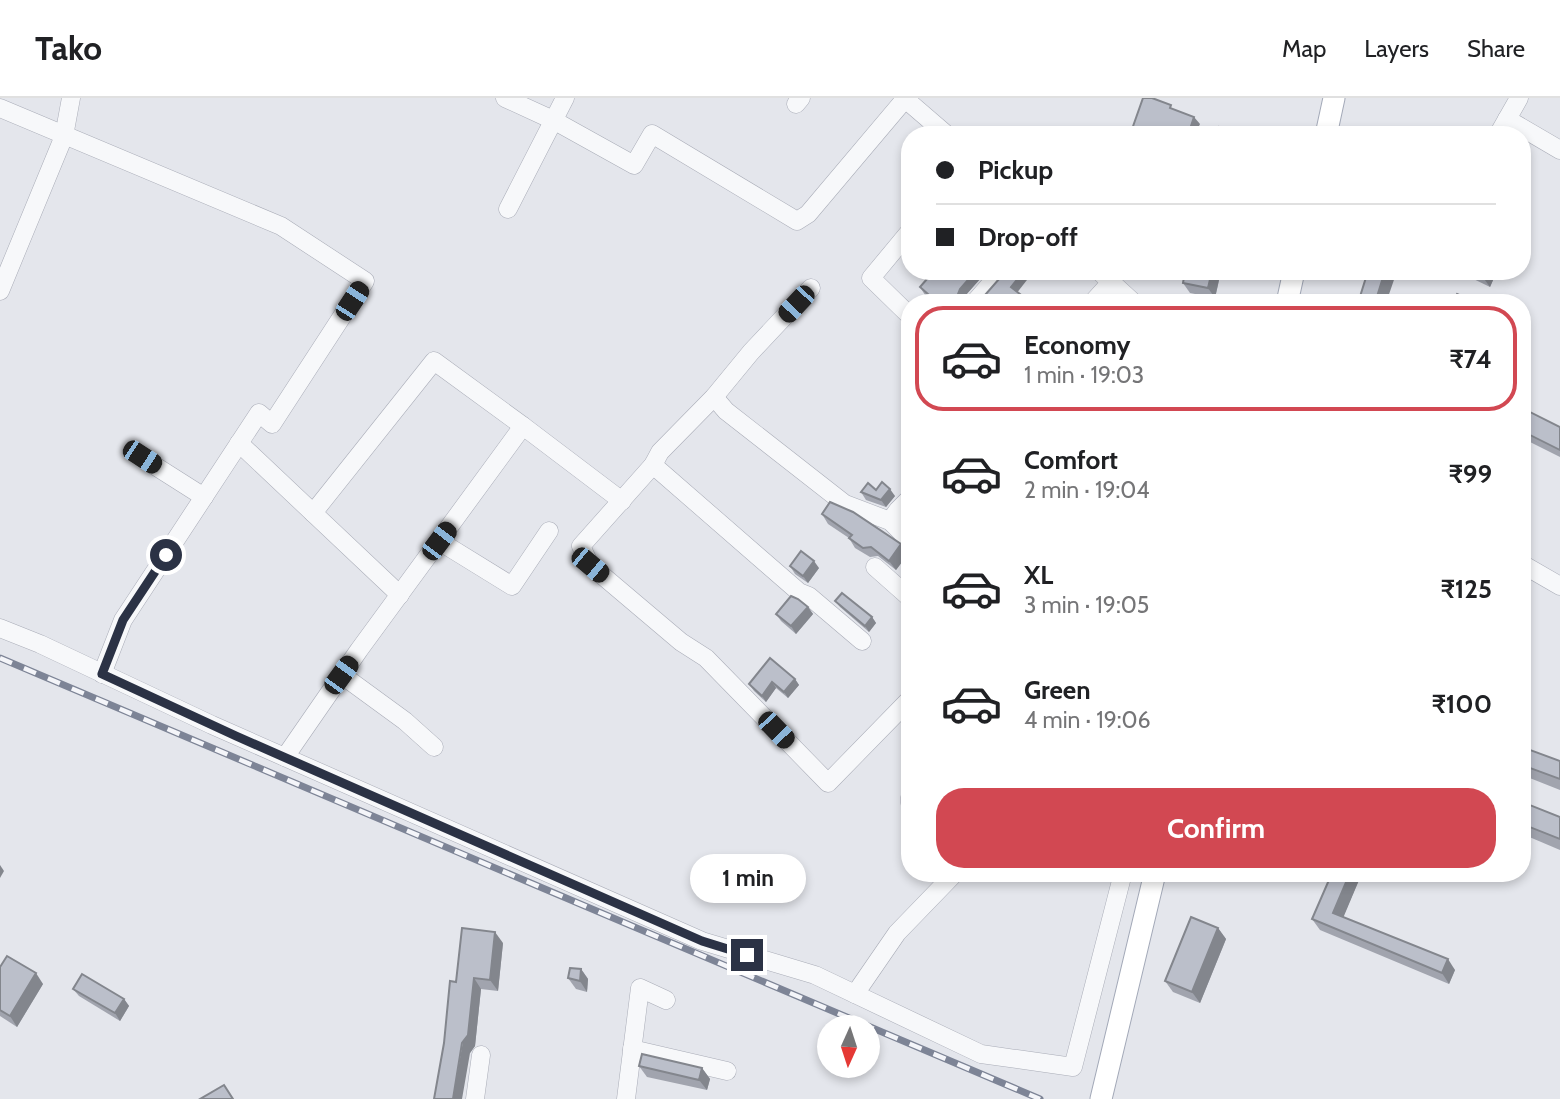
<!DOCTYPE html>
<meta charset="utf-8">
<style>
:root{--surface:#fff;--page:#f2f2f2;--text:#202124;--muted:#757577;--line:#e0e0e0;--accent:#d24852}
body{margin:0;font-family:Cabin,sans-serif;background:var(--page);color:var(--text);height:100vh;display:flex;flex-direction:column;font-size:26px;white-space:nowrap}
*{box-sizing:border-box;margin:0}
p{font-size:23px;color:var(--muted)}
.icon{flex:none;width:38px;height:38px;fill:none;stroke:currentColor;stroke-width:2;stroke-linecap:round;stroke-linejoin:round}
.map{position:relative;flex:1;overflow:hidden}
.panel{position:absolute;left:901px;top:196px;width:630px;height:588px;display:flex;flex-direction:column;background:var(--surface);border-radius:28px;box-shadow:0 4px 10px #0003}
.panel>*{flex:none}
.guide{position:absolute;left:901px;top:28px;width:630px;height:154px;border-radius:28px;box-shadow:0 4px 10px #0003;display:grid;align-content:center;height:154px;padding:0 35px;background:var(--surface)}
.needle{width:46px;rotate:183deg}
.tools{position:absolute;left:817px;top:917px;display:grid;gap:14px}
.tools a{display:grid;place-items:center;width:63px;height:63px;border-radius:50%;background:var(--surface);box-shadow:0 4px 10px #0003;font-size:35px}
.end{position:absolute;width:32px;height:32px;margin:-16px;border:9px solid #2b3245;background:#fff;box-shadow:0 0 0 4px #fff}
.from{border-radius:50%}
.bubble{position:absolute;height:49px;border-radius:24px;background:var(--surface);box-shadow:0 4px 10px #0003;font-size:23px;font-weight:700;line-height:49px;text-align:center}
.car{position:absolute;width:21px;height:42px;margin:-21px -10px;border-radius:9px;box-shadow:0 0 5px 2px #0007;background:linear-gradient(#222 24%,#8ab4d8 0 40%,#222 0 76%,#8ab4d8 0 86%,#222 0)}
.guide b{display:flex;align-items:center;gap:24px;height:66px;font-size:26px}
.guide b+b{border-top:2px solid var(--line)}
.guide i{width:18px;height:18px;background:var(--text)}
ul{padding:12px 0 0;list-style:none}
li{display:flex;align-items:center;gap:21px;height:105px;margin:0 14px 10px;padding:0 21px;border:4px solid transparent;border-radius:28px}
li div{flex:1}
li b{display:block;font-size:26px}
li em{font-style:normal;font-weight:700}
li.current{border-color:var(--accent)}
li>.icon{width:63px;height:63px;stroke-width:1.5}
.cta{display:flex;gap:14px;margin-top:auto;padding:14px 35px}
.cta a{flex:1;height:80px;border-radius:28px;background:var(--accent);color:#fff;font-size:28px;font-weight:700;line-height:80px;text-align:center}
header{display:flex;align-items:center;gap:42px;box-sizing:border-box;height:98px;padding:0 35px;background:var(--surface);border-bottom:2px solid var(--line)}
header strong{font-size:33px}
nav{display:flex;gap:38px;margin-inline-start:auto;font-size:24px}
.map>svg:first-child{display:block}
</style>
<header>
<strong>Tako</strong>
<nav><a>Map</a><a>Layers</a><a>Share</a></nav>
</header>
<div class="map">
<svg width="1560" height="1001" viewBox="0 0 1560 1001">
<rect width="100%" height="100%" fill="#e4e6ec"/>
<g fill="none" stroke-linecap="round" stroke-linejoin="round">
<g stroke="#a9acb7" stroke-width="19">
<g id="minor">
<polyline points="505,0 553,22 634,67 652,36 797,123 808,116 905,1"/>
<polyline points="904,0 947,37"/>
<polyline points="796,6 801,0"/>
<polyline points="0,10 281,128 365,183 272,326 259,315 123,522 102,576"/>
<polyline points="1507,21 1560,52"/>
<polyline points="1498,37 1519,0"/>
<polyline points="508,111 565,0"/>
<polyline points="910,133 871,180 910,218"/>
<polyline points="1099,173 1134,205"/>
<polyline points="811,190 751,254 714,299 660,354 653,367 581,448 590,467 681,544 706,560 828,685 910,601"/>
<polyline points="0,193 64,38 71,0"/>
<polyline points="974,205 1002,173"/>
<polyline points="1092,205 1111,184"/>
<polyline points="714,299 726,313 845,406 890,423 910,443"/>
<polyline points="239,345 400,497"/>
<polyline points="141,359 204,399"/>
<polyline points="653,367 799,494 809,498 862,543"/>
<polyline points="313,415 434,263 523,328"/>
<polyline points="890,423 898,412 910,400"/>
<polyline points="439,443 512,488 549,433"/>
<polyline points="1522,466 1560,488"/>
<polyline points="875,469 910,500"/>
<polyline points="0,530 40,546 212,627 702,843 815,877 981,956 1073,969 1123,775"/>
<polyline points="342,577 405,623 434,649"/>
<polyline points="285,659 359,552 523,328 622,403"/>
<polyline points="910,699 910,705"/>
<polyline points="855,896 897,835 955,775"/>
<polyline points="632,951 727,973"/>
<polyline points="475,1001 481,957"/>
<polyline points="626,1001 640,890 666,902"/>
</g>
</g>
<g stroke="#a3a9b8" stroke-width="23">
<g id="major">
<polyline points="1326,37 1334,0"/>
<polyline points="1287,205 1294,173"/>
<polyline points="1101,1001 1155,775"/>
</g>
</g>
<use href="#minor" stroke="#f7f8fa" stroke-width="18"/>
<use href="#major" stroke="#fff" stroke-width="21"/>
<g stroke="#7d8496" stroke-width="7">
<polyline id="rail" points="0,560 1040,1001"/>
</g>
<use href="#rail" stroke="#f4f5f9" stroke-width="4.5" stroke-dasharray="13" stroke-linecap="butt"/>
</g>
<g fill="#a1a4ae">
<polygon points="1221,173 1215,200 1190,195 1183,185"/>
<polygon points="1457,173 1497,173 1490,189"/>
<polygon points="980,181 965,198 963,205 935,205 925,197 920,189"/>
<polygon points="1522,310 1560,329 1560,359 1522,340"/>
<polygon points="876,392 895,398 886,409 866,402 861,394"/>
<polygon points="822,416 901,446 908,456 896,472 878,458 870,459 855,450 849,440 828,426"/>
<polygon points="790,468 819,470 808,485 795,476"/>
<polygon points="835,503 872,519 876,525 869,534 840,509"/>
<polygon points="808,509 813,516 796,536 781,523 776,516"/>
<polygon points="795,581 799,587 788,600 776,590 766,604 754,593 749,586"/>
<polygon points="1522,649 1560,663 1560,692 1522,677"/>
<polygon points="1522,704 1560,719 1560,752 1522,736"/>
<polygon points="1332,775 1362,775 1343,819 1455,872 1449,886 1320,832 1312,821"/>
<polygon points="1218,830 1226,841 1200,905 1173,894 1165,883"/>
<polygon points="503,845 498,893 481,891 475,948 470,955 456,884"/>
<polygon points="0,869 43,886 17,929 0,918"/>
<polygon points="581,871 588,881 587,894 576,891 568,880"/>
<polygon points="73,891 124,901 129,908 120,923 79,898"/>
<polygon points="639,968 702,970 710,981 707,992 647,979"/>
</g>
<g fill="#83868d">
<polygon points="1194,19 1200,26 1195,37 1188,37"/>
<polygon points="1024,173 1034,173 1016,196 1011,189"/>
<polygon points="1212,173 1221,173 1215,200 1208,190"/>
<polygon points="1385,173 1397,173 1386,205 1375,205"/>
<polygon points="1484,173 1497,173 1490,189 1482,178"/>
<polygon points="975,174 980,181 965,198 963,205 957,205 958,196 960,191"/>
<polygon points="890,391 895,398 886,409 881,402"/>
<polygon points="901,446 908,456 896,472 889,463"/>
<polygon points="814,463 819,470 808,485 803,478"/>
<polygon points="808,509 813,516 796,536 791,528"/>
<polygon points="872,519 876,525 869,534 865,528"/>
<polygon points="795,581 799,587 788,600 784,594"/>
<polygon points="772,584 776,590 766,604 762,598"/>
<polygon points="0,767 4,773 0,780"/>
<polygon points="1350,775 1362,775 1341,825 1333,815"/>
<polygon points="1218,830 1226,841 1200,905 1192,894"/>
<polygon points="495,834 503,845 498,893 490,882"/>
<polygon points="1448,861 1455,872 1449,886 1442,875"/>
<polygon points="581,871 588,881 587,894 580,883"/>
<polygon points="36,875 43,886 17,929 10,918"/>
<polygon points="474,880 481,891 475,948 470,955 462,1001 453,1001"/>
<polygon points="124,901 129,908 120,923 115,915"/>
<polygon points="702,970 710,981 707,992 699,982"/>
</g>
<g fill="#bbbfca" stroke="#83868d" stroke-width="2">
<polygon points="1143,0 1152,0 1171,7 1170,10 1194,19 1188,37 1120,37 1122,30 1131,34"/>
<polygon points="1219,29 1241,36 1241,37 1216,37"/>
<polygon points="934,173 974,173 975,174 960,191 958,196 959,202 957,205 938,205 920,189"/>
<polygon points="1024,173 1011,189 1025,200 1021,205 978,205 1006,173"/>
<polygon points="1185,173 1212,173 1208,190 1183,185"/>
<polygon points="1368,173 1385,173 1375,205 1358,205"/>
<polygon points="1473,173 1484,173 1482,178"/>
<polygon points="1457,196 1475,204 1475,205 1453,205"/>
<polygon points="1522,310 1560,329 1560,352 1522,333"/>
<polygon points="910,321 910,330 905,326"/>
<polygon points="882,384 890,391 881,402 861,394 868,385 876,392"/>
<polygon points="830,404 853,414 901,446 889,463 871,449 863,450 849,440 852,437 822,416"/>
<polygon points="801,453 814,463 803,478 790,468"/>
<polygon points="842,495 872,519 865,528 835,503"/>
<polygon points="791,498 798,501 808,509 791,528 776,516"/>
<polygon points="770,560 795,581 784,594 772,584 762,598 749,586"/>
<polygon points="1522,649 1560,663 1560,681 1522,667"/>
<polygon points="1522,704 1560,719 1560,741 1522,726"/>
<polygon points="1332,775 1350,775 1333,815 1448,861 1442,875 1312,821"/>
<polygon points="1191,819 1218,830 1192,894 1165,883"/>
<polygon points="462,830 495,834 490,882 474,880 468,937 462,945 453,1001 434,1001 444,945 450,883 456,884"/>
<polygon points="7,858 36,875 10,918 0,912 0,869"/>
<polygon points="570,870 581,871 580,883 568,880"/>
<polygon points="82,876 124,901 115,915 73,891"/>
<polygon points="642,956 702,970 699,982 639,968"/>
<polygon points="224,987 233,1001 200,1001"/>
</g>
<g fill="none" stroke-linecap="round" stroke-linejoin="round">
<polyline stroke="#2b3245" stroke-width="9" points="166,457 123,522 102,576 236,638 702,843 747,857"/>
</g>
</svg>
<div class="tools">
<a><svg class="needle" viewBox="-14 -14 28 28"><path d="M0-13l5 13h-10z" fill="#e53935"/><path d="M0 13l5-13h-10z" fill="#757577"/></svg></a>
</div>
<i class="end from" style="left:166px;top:457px"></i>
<i class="end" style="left:747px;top:857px"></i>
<div class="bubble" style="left:690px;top:756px;width:116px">1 min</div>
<i class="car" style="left:352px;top:203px;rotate:33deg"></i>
<i class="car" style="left:796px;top:206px;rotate:223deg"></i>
<i class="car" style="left:142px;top:359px;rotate:123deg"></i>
<i class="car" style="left:439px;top:443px;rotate:37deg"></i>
<i class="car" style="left:590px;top:467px;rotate:130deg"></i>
<i class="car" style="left:341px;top:577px;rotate:36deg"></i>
<i class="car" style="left:776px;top:632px;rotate:136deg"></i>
<div class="guide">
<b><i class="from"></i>Pickup</b>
<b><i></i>Drop-off</b>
</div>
<section class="panel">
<ul>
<li class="current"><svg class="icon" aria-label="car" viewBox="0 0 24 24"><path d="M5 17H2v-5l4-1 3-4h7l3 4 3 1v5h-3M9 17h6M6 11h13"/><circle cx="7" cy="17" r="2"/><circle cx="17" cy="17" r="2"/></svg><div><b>Economy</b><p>1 min · 19:03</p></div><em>₹74</em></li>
<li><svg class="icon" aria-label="car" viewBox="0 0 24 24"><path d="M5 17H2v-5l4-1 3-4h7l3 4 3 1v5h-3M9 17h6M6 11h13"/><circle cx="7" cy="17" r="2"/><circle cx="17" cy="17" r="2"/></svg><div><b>Comfort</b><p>2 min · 19:04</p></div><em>₹99</em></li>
<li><svg class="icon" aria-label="car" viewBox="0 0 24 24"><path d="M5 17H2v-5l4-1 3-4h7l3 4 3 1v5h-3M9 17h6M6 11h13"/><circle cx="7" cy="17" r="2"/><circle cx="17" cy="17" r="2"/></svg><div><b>XL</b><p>3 min · 19:05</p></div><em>₹125</em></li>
<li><svg class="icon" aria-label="car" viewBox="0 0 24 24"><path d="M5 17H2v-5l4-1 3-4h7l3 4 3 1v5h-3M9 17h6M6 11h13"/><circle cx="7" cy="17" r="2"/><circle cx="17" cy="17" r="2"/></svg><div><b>Green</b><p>4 min · 19:06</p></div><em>₹100</em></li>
</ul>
<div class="cta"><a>Confirm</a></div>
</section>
</div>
